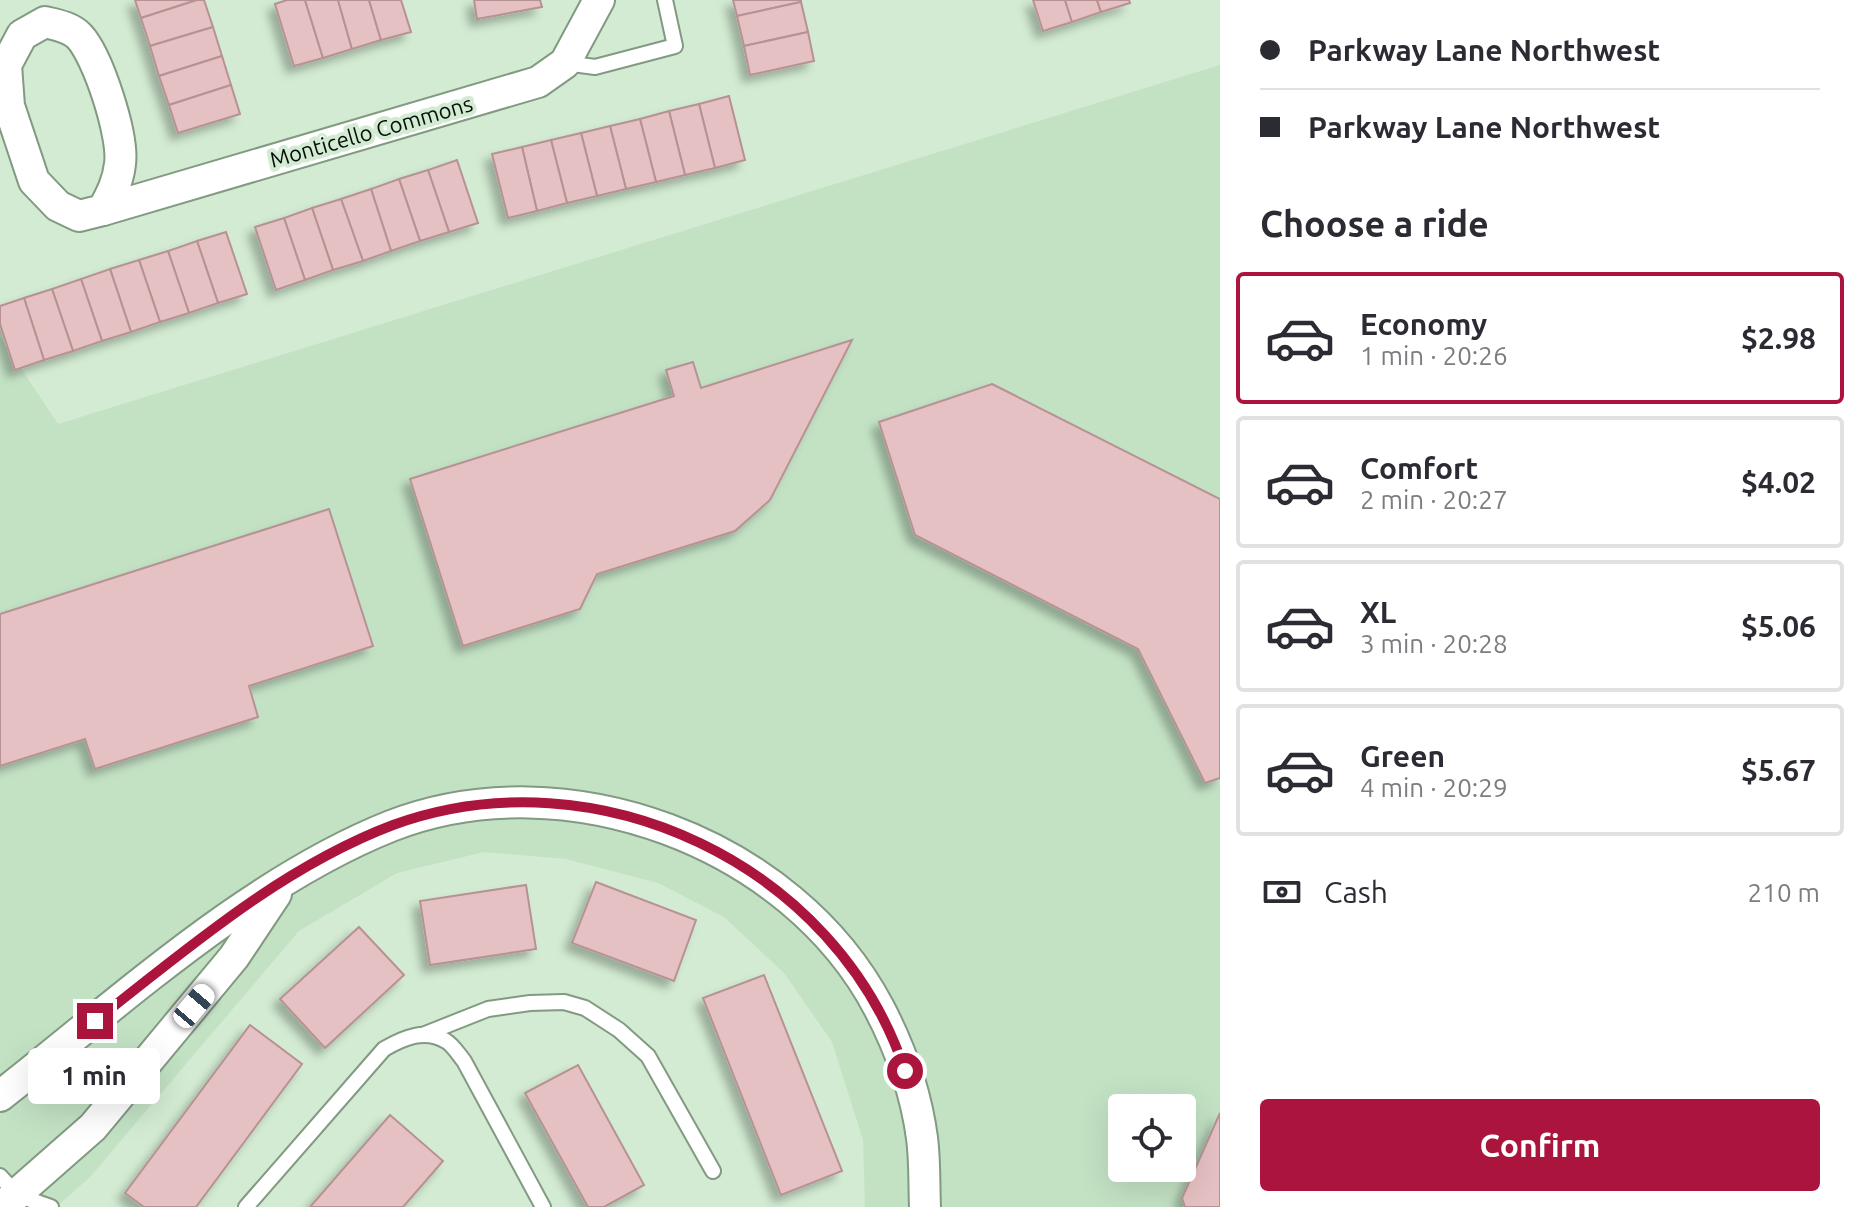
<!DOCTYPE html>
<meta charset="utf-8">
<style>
:root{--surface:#fff;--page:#f2f2f3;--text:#2b2b33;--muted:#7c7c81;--line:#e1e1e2;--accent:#ab153d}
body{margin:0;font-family:Ubuntu,sans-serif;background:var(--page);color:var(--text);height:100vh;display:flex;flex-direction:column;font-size:30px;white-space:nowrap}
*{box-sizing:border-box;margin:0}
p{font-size:26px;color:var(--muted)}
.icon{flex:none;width:44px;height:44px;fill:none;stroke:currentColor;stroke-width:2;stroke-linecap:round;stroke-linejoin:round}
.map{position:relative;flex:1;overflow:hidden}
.drawer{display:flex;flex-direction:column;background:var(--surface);width:640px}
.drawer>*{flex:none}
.banner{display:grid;align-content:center;height:176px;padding:0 40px;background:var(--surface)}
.fabs{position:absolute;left:1108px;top:1094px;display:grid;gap:16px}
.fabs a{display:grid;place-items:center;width:88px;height:88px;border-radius:8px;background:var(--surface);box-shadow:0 8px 32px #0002;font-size:40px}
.end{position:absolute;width:36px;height:36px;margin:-18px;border:10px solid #ab153d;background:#fff;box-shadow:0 0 0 4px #fff}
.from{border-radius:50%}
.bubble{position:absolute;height:56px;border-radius:8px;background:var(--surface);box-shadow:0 8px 32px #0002;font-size:26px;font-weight:600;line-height:56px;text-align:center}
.car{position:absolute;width:24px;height:48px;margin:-24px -12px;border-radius:10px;box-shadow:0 0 6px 2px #0007;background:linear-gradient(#fff 24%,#345 0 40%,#fff 0 76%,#345 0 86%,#fff 0)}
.banner b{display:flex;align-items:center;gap:28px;height:76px;font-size:30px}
.banner b+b{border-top:2px solid var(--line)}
.banner i{width:20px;height:20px;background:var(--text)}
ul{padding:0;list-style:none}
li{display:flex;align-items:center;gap:24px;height:132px;margin:0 16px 12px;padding:0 24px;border:4px solid var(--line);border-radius:8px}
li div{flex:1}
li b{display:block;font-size:30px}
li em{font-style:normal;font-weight:600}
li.selected{border-color:var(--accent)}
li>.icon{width:72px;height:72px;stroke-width:1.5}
h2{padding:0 40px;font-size:36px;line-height:96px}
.pay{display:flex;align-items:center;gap:20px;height:88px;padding:0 40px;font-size:30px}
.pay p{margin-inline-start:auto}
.action{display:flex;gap:16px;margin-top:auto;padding:16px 40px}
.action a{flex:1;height:92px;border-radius:8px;background:var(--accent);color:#fff;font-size:32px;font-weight:600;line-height:92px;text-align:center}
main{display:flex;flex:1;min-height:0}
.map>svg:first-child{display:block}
</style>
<main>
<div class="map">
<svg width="1220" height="1207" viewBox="0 0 1220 1207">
<defs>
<filter id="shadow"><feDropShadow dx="-7" dy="7" stdDeviation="4" flood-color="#0004"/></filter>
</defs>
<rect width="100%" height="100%" fill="#d2ebd2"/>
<path fill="#c3e2c4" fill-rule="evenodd" d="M1220,65V1207H865L863,1140L832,1042L784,973L724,917L658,883L566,859L484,852L397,873L299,931L90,1177L56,1207H0V337L58,424ZM1122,1108H1182V1168H1122Z"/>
<g fill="#e6c1c3" stroke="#b69294" stroke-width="2" filter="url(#shadow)">
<polygon points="135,0 197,0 141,18"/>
<polygon points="197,0 204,0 213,27 150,46 141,18"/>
<polygon points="287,0 305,0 323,58 294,66 275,4"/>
<polygon points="305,0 338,0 352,49 323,58"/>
<polygon points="338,0 369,0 381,40 352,49"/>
<polygon points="369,0 401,0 411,32 381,40"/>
<polygon points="474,0 540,0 542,7 477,19"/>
<polygon points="733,0 801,0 801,2 737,16"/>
<polygon points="1033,0 1065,0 1072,22 1043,31"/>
<polygon points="1065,0 1097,0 1101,12 1072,22"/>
<polygon points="1097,0 1129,0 1130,3 1101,12"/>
<polygon points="801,2 808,32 744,46 737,16"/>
<polygon points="213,27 222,56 159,76 150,46"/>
<polygon points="808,32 814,61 750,75 744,46"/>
<polygon points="222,56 231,85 169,105 159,76"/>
<polygon points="231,85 240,114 178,133 169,105"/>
<polygon points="729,96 745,160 715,168 699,104"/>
<polygon points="699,104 715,168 685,175 669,111"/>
<polygon points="669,111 685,175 656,182 640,119"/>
<polygon points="640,119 656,182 626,189 610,126"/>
<polygon points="610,126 626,189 597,196 581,133"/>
<polygon points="581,133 597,196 567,203 551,140"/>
<polygon points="551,140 567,203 537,211 522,147"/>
<polygon points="522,147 537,211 508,218 492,154"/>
<polygon points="457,160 478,223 449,232 428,170"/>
<polygon points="428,170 449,232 420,241 399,179"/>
<polygon points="399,179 420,241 391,251 371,189"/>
<polygon points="371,189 391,251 363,261 341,199"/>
<polygon points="341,199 363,261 333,270 312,208"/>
<polygon points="312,208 333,270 305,280 284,218"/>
<polygon points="284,218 305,280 276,290 255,227"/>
<polygon points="226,232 247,294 218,303 197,241"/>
<polygon points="197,241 218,303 189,313 168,251"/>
<polygon points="168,251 189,313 160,322 139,260"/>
<polygon points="139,260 160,322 131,332 110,269"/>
<polygon points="110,269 131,332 102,341 81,279"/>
<polygon points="81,279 102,341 73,351 52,289"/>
<polygon points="52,289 73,351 44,360 24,298"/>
<polygon points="24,298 44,360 15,370 0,324 0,306"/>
<polygon points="852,340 770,500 735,531 597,574 580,609 463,646 410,479 674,396 666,370 693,362 701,388"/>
<polygon points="992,384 1220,499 1220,778 1205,783 1138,649 915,535 879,422"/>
<polygon points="329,509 373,646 249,686 258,717 95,769 85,739 0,766 0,614"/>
<polygon points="596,882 696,920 674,981 572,943"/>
<polygon points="526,885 536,949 430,965 420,901"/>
<polygon points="359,927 404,975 325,1048 280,999"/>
<polygon points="764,975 842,1171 781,1195 703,998"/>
<polygon points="250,1025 302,1064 196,1207 144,1207 125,1193"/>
<polygon points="578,1065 644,1185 604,1207 588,1207 525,1093"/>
<polygon points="1220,1113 1220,1207 1185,1207 1182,1198"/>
<polygon points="390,1115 443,1161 403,1207 310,1207"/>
</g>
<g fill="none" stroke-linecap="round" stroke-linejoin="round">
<g stroke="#829982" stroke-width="18">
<g id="lane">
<polyline points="565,63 595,67 675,46 665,0"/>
<polyline points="425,1034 488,1009 530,1003 564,1002 585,1008 619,1030 648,1056 713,1171"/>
<polyline points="0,1176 17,1195 51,1207"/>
<path d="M246,1207L384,1049C403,1038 425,1028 446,1041C453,1045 459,1055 464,1061L543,1207"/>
</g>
</g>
<g stroke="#829982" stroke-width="34">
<g id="street">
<path d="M45,22C57,25 70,27 79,36C98,56 124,136 120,164C118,182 111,195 103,210L79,216L58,206L34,181L9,106L6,65L22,35Z"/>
<polyline points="103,210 538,82 565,63 599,0"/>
<path d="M0,1096C119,1003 250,882 391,826C565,758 792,842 879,1008C900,1048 916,1093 922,1138C925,1161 924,1184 925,1207"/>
<polyline points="2,1207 93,1127 234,957 276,894"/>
</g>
</g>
<use href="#lane" stroke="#fff" stroke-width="14"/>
<use href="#street" stroke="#fff" stroke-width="30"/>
</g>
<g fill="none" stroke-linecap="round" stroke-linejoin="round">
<path stroke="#ab153d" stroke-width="10" d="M95,1021C188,948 282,867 393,825C597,751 837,865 905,1071"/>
</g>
<g text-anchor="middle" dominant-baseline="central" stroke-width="8" stroke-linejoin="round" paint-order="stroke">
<g font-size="22" fill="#060e07" stroke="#d2ebd2">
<text transform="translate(371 131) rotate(-16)">Monticello Commons</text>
</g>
</g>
</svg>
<div class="fabs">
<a><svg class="icon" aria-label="locate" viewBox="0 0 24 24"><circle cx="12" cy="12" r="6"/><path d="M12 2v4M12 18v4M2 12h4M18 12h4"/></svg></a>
</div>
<i class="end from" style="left:905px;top:1071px"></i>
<i class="end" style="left:95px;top:1021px"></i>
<div class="bubble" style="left:28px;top:1048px;width:132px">1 min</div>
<i class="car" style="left:194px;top:1006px;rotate:40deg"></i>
</div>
<section class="drawer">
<div class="banner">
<b><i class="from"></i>Parkway Lane Northwest</b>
<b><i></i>Parkway Lane Northwest</b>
</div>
<h2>Choose a ride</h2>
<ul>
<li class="selected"><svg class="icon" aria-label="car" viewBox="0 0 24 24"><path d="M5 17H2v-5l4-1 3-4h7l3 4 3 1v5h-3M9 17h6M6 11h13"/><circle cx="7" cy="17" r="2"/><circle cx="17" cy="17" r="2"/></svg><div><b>Economy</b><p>1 min · 20:26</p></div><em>$2.98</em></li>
<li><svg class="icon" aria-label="car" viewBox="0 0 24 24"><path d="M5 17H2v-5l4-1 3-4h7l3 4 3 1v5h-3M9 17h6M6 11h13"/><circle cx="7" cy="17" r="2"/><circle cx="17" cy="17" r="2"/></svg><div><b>Comfort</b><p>2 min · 20:27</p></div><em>$4.02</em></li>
<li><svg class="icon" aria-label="car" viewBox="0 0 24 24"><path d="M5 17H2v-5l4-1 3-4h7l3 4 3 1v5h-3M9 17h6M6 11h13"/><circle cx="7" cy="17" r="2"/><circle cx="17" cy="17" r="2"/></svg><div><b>XL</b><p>3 min · 20:28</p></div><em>$5.06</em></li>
<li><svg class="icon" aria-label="car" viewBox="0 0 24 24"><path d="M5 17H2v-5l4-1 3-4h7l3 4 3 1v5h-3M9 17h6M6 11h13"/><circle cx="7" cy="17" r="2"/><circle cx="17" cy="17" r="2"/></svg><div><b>Green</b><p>4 min · 20:29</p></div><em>$5.67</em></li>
</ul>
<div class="pay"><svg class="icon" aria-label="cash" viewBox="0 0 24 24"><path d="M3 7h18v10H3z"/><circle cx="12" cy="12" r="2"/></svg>Cash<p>210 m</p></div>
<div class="action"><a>Confirm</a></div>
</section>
</main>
